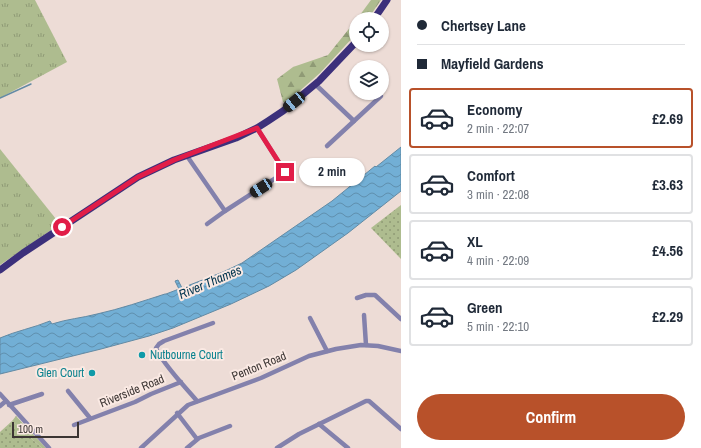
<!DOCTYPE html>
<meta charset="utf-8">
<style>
:root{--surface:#fff;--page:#f6f6f7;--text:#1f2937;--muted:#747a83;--line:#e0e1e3;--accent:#b8512a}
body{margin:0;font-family:"Archivo Narrow",sans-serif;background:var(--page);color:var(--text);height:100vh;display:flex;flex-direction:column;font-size:15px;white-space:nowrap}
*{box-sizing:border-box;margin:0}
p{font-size:13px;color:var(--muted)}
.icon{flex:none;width:22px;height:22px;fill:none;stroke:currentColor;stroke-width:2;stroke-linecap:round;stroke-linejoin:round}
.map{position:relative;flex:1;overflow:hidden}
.sheet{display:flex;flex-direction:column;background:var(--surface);width:300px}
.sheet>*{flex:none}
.guide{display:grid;align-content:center;height:88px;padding:0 16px;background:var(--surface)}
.fabs{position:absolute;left:349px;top:12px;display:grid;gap:8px}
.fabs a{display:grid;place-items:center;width:40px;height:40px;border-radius:50%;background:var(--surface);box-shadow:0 1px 3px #0004;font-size:20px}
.scale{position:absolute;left:12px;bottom:10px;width:67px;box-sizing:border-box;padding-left:4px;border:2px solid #3c3533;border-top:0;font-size:11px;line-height:14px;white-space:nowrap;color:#3c3533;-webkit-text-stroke:3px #fae9e3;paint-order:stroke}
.end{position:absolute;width:18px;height:18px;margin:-9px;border:5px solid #e11d48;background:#fff;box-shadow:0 0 0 2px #fff}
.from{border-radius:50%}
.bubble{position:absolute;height:28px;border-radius:14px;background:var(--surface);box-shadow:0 1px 3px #0004;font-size:13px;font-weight:700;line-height:28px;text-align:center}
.car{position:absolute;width:12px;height:24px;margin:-12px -6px;border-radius:5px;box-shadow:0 0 3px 1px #0007;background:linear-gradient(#222 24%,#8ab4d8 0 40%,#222 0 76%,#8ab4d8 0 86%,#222 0)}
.guide b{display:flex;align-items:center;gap:14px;height:38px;font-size:15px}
.guide b+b{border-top:1px solid var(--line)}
.guide i{width:10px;height:10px;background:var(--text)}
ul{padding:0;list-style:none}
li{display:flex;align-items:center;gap:12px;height:60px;margin:0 8px 6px;padding:0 8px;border:2px solid var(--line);border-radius:4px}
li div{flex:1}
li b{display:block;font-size:15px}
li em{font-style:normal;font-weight:700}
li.active{border-color:var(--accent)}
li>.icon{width:36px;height:36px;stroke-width:1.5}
.primary-button{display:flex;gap:8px;margin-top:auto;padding:8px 16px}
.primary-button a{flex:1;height:46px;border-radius:24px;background:var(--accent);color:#fff;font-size:16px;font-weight:700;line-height:46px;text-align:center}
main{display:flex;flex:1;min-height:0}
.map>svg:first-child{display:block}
</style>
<main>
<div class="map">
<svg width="401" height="448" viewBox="0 0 401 448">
<defs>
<pattern id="grass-tufts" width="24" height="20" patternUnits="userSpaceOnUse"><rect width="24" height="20" fill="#aebc8f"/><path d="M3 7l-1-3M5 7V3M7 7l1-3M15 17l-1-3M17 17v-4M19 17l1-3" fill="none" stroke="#8f9a75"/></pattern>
<pattern id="forest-firs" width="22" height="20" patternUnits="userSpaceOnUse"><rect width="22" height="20" fill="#aebc8f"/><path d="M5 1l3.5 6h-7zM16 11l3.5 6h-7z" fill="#8f9a75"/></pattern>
<pattern id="park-dots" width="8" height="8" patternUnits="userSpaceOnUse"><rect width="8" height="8" fill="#aebc8f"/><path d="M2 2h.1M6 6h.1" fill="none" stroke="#8f9a75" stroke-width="1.8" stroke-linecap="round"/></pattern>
<pattern id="water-waves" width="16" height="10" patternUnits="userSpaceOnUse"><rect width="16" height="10" fill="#72afd5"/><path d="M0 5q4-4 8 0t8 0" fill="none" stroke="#5f8fad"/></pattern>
</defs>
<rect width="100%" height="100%" fill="#eddcd6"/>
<g fill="url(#grass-tufts)">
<polygon points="0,0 35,0 67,62 0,98"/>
<polygon points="0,149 60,224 0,265"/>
</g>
<g fill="url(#forest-firs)">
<polygon points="371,0 381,0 368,19 357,19"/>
<polygon points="356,20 356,34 320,73 286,103 283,102 277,79 293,67 328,55"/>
<polygon points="16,416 46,448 42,448 12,421"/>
</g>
<g fill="url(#park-dots)">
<polygon points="401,205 401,259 371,228"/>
<polygon points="12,421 42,448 0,448 0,432"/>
</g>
<path fill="url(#water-waves)" stroke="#628aa4" d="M401,147V191L348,233L296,270L269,286L231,304L173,328L149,336L101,349L0,374V338C16,331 33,328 50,321L52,324C67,319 82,318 97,314C120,309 143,301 165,294H166L179,289L175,281L178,280L182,288L223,272L242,263L332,201L375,166L376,167Z"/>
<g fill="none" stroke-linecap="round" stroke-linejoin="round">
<polyline stroke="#628aa4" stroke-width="1.5" points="0,98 31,84"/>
<g stroke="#8381ac" stroke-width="4.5">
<polyline points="315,84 354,121"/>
<polyline points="327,146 381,96"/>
<polyline points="187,156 225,211 285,172 257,128"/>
<polyline points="207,224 225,211"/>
<polyline points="357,298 366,295 375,295 401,319"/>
<polyline points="364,315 366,345"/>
<polyline points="310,318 327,351"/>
<polyline points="68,391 90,418"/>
<polyline points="0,394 49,448"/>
<path d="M197,401C187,389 161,362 156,348L159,344L164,341L213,323"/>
<polyline points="9,405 42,394"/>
<polyline points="0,406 6,401"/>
<polyline points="177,413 197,439"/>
<polyline points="319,424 348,448"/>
<polyline points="74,425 135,402 151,394 181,382"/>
<polyline points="141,448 188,405 261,378 309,356 336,349 361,345 378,346 401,351"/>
<polyline points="187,448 199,438 230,426"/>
<polyline points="277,448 299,434 366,401 369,401 401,429"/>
</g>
<g stroke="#3c307b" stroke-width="7">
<polyline points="374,19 387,0"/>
<polyline points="0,270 23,253 138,177 174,160 236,138 257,128 268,121 283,111 319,81 356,42"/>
</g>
</g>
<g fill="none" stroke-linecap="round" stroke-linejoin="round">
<polyline stroke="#e11d48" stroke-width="5" points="62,227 138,177 174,160 257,128 285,172"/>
</g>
<g fill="#0f9aa8" stroke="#fae9e3" stroke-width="1.5">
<circle cx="142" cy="355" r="4"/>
<circle cx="92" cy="373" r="4"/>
</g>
<g text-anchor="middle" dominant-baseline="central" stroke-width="4" stroke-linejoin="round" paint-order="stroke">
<g font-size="12" fill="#0d838f" stroke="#fae9e3" text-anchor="start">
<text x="150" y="355">Nutbourne Court</text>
<text x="84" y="373" text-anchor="end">Glen Court</text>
</g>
<g font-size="12" fill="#3c3533" stroke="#fae9e3">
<text transform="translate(259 366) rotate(-22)">Penton Road</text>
<text transform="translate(132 391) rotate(-22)">Riverside Road</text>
</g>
<g font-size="13" font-style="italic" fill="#00344e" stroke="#fae9e3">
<text transform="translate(210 282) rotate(-23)">River Thames</text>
</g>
</g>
</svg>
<div class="fabs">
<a><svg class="icon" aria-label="locate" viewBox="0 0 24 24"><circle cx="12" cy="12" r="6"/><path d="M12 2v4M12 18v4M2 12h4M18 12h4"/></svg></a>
<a><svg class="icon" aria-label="layers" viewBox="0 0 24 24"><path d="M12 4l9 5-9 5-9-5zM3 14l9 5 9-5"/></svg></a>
</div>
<div class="scale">100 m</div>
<i class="end from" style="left:62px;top:227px"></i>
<i class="end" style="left:285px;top:172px"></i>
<div class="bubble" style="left:299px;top:158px;width:66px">2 min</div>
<i class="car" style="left:294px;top:102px;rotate:231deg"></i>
<i class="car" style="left:261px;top:188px;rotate:237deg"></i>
</div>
<section class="sheet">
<div class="guide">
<b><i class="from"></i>Chertsey Lane</b>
<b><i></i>Mayfield Gardens</b>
</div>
<ul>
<li class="active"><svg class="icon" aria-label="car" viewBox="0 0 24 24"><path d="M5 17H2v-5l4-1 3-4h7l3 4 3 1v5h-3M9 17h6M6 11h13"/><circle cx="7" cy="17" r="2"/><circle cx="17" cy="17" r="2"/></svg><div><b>Economy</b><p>2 min · 22:07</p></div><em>£2.69</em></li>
<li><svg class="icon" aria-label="car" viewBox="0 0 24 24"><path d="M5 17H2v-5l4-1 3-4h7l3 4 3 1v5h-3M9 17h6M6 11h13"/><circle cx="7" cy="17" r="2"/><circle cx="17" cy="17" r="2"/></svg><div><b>Comfort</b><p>3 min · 22:08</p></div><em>£3.63</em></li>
<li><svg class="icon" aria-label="car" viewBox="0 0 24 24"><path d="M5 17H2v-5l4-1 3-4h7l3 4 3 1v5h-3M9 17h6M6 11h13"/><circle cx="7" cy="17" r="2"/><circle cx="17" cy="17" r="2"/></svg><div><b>XL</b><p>4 min · 22:09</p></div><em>£4.56</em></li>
<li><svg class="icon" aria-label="car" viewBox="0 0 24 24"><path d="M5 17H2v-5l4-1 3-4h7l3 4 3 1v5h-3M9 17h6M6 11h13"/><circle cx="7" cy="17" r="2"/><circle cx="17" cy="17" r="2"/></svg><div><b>Green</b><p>5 min · 22:10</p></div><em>£2.29</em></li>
</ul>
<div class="primary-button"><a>Confirm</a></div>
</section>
</main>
